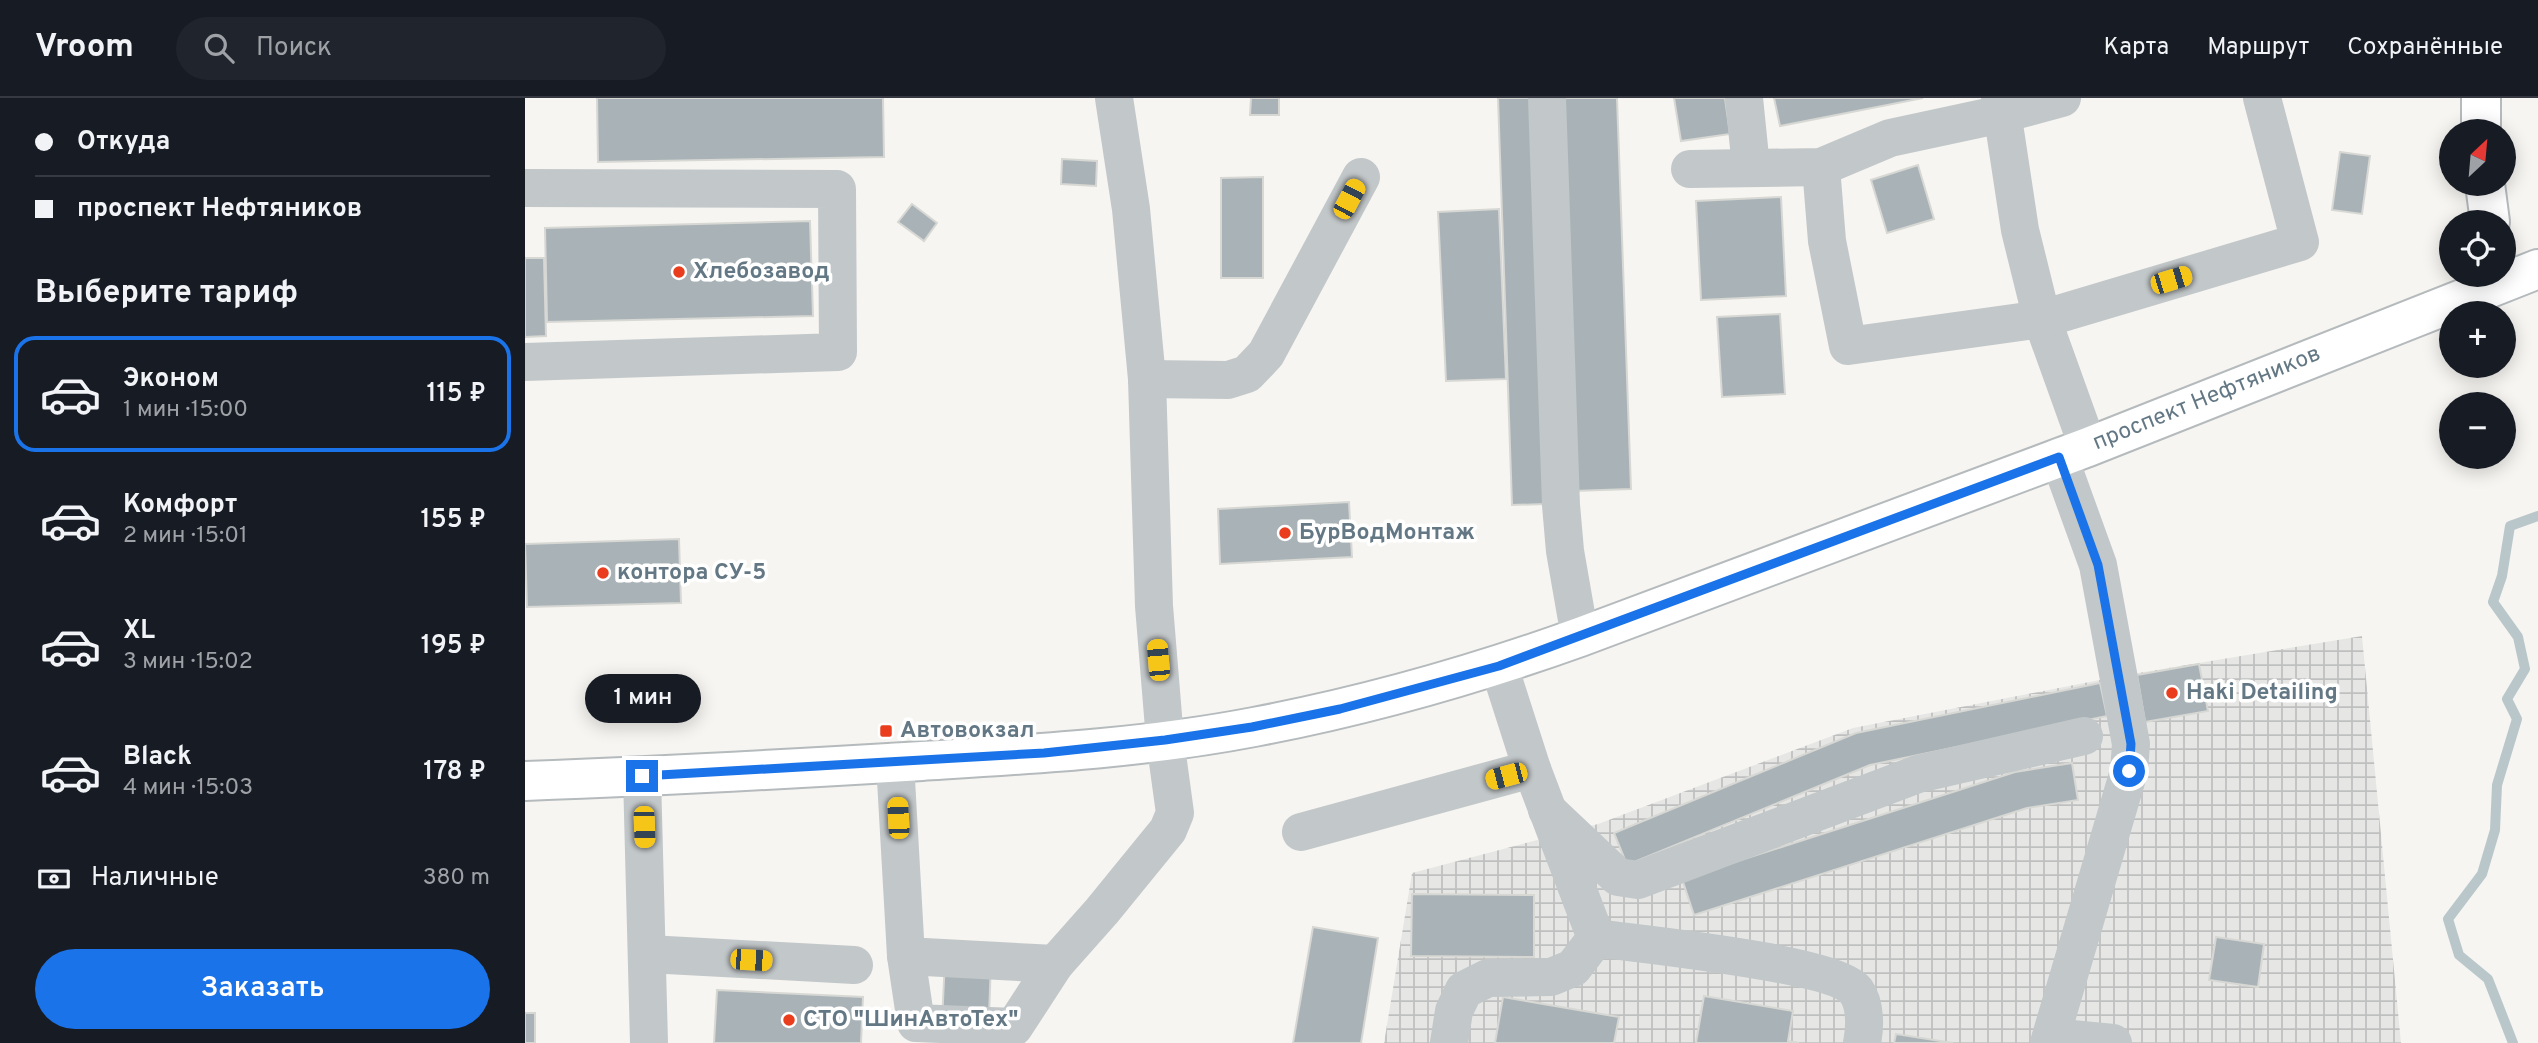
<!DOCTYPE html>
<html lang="ru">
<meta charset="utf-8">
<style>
:root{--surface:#171b24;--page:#20242c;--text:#f1f3f6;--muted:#9ea1a6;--line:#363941;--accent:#1a73e8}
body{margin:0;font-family:Overpass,sans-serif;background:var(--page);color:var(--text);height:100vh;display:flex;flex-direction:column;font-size:26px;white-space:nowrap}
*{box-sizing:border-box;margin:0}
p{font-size:23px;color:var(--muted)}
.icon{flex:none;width:38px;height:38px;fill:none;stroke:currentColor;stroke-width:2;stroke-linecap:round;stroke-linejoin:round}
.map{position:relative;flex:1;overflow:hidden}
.details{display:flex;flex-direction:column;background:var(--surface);width:525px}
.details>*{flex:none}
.hud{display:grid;align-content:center;height:154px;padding:0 35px;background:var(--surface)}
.needle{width:46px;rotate:26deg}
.controls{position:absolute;left:1914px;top:21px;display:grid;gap:14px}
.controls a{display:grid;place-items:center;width:77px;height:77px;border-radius:50%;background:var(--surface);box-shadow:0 4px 18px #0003;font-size:35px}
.end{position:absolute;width:32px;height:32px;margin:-16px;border:9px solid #1a73e8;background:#fff;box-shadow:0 0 0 4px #fff}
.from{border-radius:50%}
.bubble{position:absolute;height:49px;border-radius:24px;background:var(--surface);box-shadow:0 4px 18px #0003;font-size:23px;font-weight:600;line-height:49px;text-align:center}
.car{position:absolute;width:21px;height:42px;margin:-21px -10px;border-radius:9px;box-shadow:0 0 5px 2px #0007;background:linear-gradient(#f5c518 24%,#345 0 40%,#f5c518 0 76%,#345 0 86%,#f5c518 0)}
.hud b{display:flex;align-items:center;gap:24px;height:66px;font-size:26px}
.hud b+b{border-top:2px solid var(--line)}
.hud i{width:18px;height:18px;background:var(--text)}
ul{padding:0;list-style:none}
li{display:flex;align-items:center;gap:21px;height:116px;margin:0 14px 10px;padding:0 21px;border:4px solid transparent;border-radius:21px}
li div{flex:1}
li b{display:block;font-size:26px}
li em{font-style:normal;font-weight:600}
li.current{border-color:var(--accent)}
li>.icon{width:63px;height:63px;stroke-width:1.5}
h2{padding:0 35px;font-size:32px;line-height:84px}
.pay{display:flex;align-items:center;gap:18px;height:77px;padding:0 35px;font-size:26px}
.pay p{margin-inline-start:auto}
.action{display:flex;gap:14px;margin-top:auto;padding:14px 35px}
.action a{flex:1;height:80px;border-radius:42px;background:var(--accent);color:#fff;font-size:28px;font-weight:600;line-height:80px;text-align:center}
header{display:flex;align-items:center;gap:42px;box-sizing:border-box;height:98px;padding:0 35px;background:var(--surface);border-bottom:2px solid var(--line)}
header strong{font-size:33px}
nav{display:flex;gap:38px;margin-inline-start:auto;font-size:24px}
.search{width:490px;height:63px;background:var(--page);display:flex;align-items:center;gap:18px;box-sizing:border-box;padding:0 24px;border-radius:38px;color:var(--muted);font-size:26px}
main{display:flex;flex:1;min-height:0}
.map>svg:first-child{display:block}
</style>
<header>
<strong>Vroom</strong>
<div class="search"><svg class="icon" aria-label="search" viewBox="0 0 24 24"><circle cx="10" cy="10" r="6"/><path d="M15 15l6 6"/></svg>Поиск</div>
<nav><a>Карта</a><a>Маршрут</a><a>Сохранённые</a></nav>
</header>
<main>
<section class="details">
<div class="hud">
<b><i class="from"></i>Откуда</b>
<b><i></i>проспект Нефтяников</b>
</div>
<h2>Выберите тариф</h2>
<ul>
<li class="current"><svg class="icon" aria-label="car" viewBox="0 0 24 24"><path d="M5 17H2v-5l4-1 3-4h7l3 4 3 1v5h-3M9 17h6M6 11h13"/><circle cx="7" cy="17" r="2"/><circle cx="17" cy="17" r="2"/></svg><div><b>Эконом</b><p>1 мин · 15:00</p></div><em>115 ₽</em></li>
<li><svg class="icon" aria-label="car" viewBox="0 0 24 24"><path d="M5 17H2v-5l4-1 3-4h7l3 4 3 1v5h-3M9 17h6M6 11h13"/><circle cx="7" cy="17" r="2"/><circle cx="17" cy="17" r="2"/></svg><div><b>Комфорт</b><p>2 мин · 15:01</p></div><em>155 ₽</em></li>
<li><svg class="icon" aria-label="car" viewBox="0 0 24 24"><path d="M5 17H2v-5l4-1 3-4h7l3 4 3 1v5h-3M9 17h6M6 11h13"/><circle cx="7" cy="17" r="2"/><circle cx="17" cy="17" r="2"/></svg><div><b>XL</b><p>3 мин · 15:02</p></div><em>195 ₽</em></li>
<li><svg class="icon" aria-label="car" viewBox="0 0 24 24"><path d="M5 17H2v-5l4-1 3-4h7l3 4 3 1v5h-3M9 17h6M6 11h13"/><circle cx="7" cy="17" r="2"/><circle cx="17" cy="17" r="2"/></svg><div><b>Black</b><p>4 мин · 15:03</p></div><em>178 ₽</em></li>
</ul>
<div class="pay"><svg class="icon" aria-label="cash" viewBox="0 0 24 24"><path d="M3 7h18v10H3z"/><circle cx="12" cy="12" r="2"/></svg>Наличные<p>380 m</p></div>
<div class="action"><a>Заказать</a></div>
</section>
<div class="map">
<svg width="2013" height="945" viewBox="0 0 2013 945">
<defs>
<pattern id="industrial-grid" width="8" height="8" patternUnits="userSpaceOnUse" patternTransform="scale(1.75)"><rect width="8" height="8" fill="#e6e7e5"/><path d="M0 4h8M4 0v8" fill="none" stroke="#bec0bf"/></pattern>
</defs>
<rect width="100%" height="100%" fill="#f6f5f1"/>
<polygon fill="url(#industrial-grid)" points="1837,538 1876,945 859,945 887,775 1073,726 1328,630 1595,578"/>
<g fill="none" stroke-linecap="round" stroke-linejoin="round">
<polyline stroke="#b9c7ca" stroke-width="10" points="1988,945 1963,881 1934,857 1923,821 1957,776 1970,732 1972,687 1992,621 1982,601 2000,571 1993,539 1968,504 1977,478 1985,428 2013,418"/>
</g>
<g fill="#a9b3b7" stroke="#d7d7d4" stroke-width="2">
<polygon points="72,0 358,0 359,59 73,64"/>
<polygon points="726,0 754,0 754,17 725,17"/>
<polygon points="973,0 1007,0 1021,406 987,407"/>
<polygon points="1036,0 1092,0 1106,391 1049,393"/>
<polygon points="1149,0 1200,0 1205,36 1156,43"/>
<polygon points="1249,0 1398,0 1255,28"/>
<polygon points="1815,54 1845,58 1837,116 1807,112"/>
<polygon points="537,61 572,63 571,88 536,86"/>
<polygon points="1393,67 1409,121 1362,135 1346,82"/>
<polygon points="738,79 738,180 696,180 696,80"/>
<polygon points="1256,99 1261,198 1176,202 1171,103"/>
<polygon points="387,106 412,125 399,143 373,124"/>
<polygon points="974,111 981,281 921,283 913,114"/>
<polygon points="285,123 288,218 22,224 20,130"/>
<polygon points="0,160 19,160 21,238 0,239"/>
<polygon points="1255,216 1260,296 1197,299 1192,219"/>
<polygon points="824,404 827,459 695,466 693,411"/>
<polygon points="154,441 156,505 2,509 0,446"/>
<polygon points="1674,566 1683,613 1620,624 1612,577"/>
<polygon points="1575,585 1582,618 1345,667 1102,767 1089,735 1331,635"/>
<polygon points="1547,665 1553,702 1502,710 1169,817 1157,781 1490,674"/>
<polygon points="887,796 1009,797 1009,859 886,858"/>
<polygon points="788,829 853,840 836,945 768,945"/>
<polygon points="1691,839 1739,846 1733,889 1684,882"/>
<polygon points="420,861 466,864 463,945 416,945"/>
<polygon points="192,892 338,899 336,945 189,945"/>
<polygon points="1179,898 1268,913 1263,943 1274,945 1171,945"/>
<polygon points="978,899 1094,919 1089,945 970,945"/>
<rect x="0" y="915" width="10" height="30"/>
<polygon points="1371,936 1428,945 1369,945"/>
</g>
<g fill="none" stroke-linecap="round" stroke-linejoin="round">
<g stroke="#b5babd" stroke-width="42">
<g id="major">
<polyline points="1956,0 1956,33"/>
<polyline points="1960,86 1965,124"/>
<path d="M0,683C133,678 265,671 397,663C508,656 620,650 729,629C840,608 949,577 1055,539L1563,349L2013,171"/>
</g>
</g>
<g stroke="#c2c7c9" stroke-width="38">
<polyline points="1022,0 1036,407 1040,453 1055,539"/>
<polyline points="1219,0 1226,69"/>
<polyline points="1475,0 1495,132 1517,221 1563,349"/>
<polyline points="1296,69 1302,143 1323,248 1517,221 1775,144 1737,0"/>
<polyline points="1165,71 1296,69 1365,40 1477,16 1537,0"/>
<polyline points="0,90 312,91 313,254 0,264"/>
<polyline points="622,281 703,282 722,276 741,256 836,79"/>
<polyline points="370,664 381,858 530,866 577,813 643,732 650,715 640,642 629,508 622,281 606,111 589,0"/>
<polyline points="117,678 124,945"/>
<polyline points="1022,712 1093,779 1113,782 1393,676 1559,638"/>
<polyline points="776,734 1007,671"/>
<path d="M1071,840C1114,846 1309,865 1331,893C1341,907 1340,930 1337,945"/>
<polyline points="123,856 329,867"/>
<polyline points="381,858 391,925 489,929 530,866"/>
<polyline points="1526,939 1588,945"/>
<polyline points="924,945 929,913 939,892 963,880 1026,879 1048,870 1071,840 1007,671 974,568"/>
<polyline points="1524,945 1604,673 1606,646 1573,467 1534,359"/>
</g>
<use href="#major" stroke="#fff" stroke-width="38"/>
</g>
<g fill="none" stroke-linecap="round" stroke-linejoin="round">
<polyline stroke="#1a73e8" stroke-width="9" points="117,678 519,655 640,642 727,629 815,611 974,568 1534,359 1573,467 1606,646 1604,673"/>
</g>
<g fill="#ea3d1d" stroke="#fff" stroke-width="2.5">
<circle cx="154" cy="174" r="7"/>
<circle cx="760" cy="435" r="7"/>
<circle cx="78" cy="475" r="7"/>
<circle cx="1647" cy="595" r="7"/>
<rect x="354" y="626" width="14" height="14" rx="3.5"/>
<circle cx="264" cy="922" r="7"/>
</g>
<g text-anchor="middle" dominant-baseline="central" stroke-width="7" stroke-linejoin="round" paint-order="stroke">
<g font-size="23" font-weight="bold" fill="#637884" stroke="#fff" text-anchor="start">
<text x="168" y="174">Хлебозавод</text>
<text x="774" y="435">БурВодМонтаж</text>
<text x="92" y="475">контора СУ-5</text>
<text x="1661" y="595">Haki Detailing</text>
<text x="375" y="633">Автовокзал</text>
<text x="278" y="922">СТО "ШинАвтоТех"</text>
</g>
<g font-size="23" fill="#637884" stroke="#fff">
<text transform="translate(1682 301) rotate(-22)">проспект Нефтяников</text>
</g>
</g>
</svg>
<div class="controls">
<a><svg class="needle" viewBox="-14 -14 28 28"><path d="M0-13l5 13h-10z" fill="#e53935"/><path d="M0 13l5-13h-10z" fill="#9ea1a6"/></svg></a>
<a><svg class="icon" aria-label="locate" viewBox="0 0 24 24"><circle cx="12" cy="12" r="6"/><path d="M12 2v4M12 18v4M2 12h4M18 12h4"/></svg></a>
<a>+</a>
<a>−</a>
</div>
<i class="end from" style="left:1604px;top:673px"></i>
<i class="end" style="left:117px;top:678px"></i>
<div class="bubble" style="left:60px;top:576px;width:116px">1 мин</div>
<i class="car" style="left:824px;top:101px;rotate:28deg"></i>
<i class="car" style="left:1646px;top:182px;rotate:73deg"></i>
<i class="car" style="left:633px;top:562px;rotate:355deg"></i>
<i class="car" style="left:981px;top:678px;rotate:255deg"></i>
<i class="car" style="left:373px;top:720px;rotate:357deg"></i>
<i class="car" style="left:119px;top:729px;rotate:178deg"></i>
<i class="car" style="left:226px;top:862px;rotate:93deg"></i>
</div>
</main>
